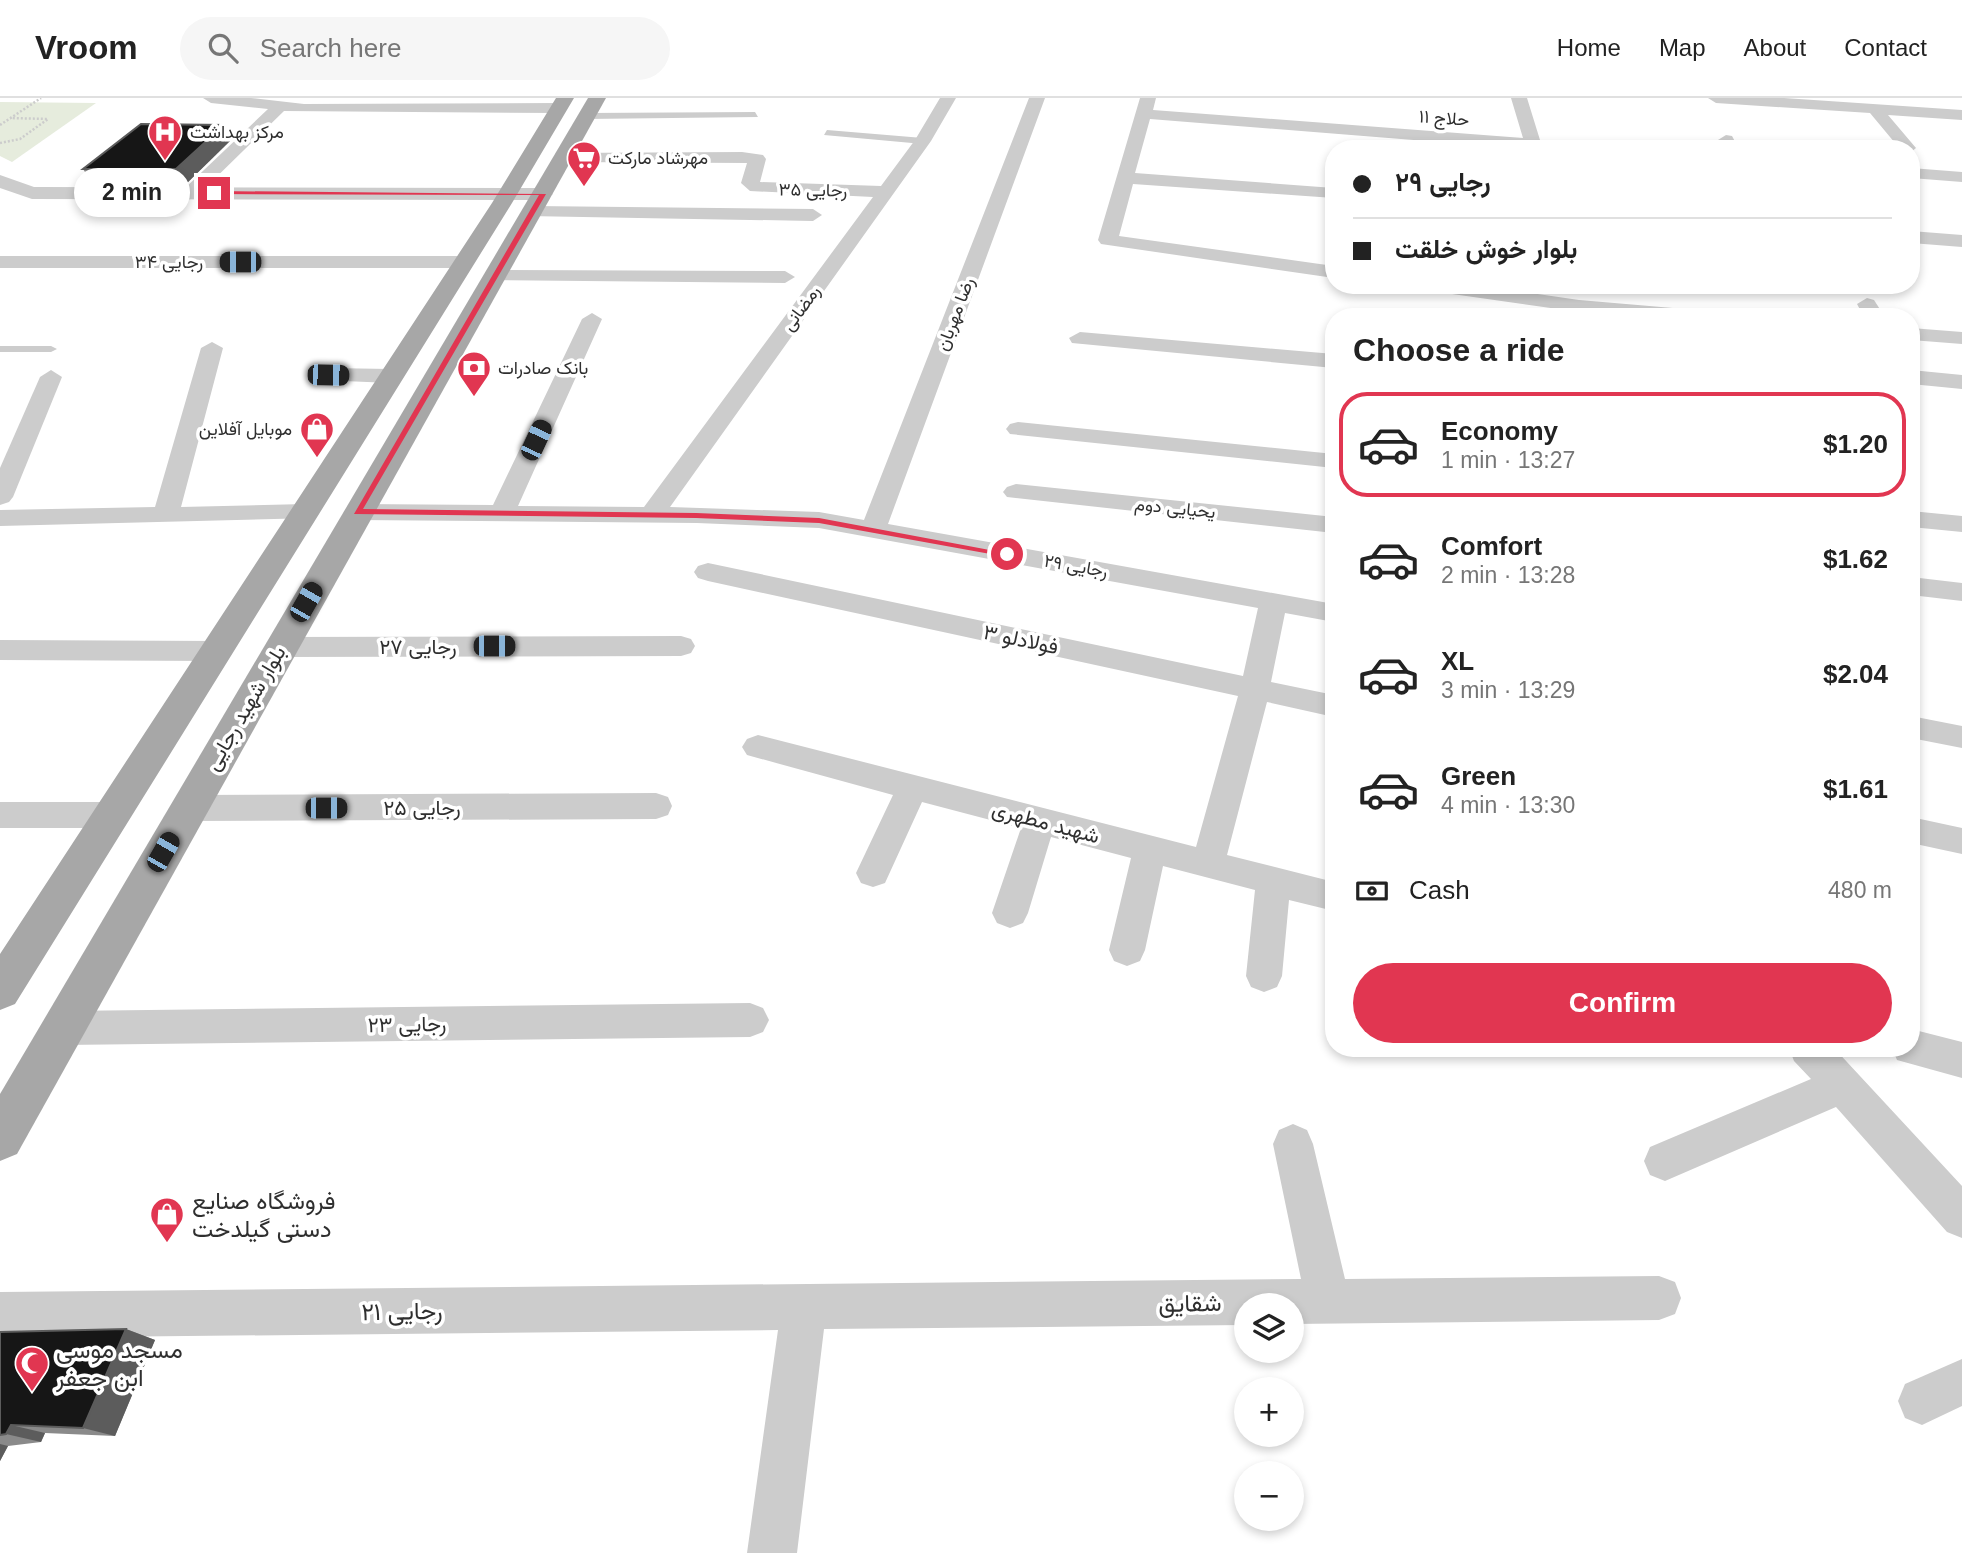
<!DOCTYPE html>
<meta charset="utf-8">
<style>
:root{--surface:#fff;--page:#f6f6f6;--text:#222;--muted:#767676;--line:#e0e0e0;--accent:#e13651}
body{margin:0;font-family:Helvetica,Vazirmatn,sans-serif;background:var(--page);color:var(--text);height:100vh;display:flex;flex-direction:column;font-size:26px;white-space:nowrap}
*{box-sizing:border-box;margin:0}
p{font-size:23px;color:var(--muted)}
.icon{flex:none;width:38px;height:38px;fill:none;stroke:currentColor;stroke-width:2;stroke-linecap:round;stroke-linejoin:round}
.map{position:relative;flex:1;overflow:hidden}
.side{position:absolute;left:1325px;top:210px;width:595px;height:749px;display:flex;flex-direction:column;background:var(--surface);border-radius:28px;box-shadow:0 4px 10px #0003}
.side>*{flex:none}
.top-card{position:absolute;left:1325px;top:42px;width:595px;height:154px;border-radius:28px;box-shadow:0 4px 10px #0003;display:grid;align-content:center;height:154px;padding:0 28px;background:var(--surface)}
.controls{position:absolute;left:1234px;top:1195px;display:grid;gap:14px}
.controls a{display:grid;place-items:center;width:70px;height:70px;border-radius:50%;background:var(--surface);box-shadow:0 4px 10px #0003;font-size:35px}
.end{position:absolute;width:32px;height:32px;margin:-16px;border:9px solid #e13651;background:#fff;box-shadow:0 0 0 4px #fff}
.from{border-radius:50%}
.bubble{position:absolute;height:49px;border-radius:24px;background:var(--surface);box-shadow:0 4px 10px #0003;font-size:23px;font-weight:700;line-height:49px;text-align:center}
.car{position:absolute;width:21px;height:42px;margin:-21px -10px;border-radius:9px;box-shadow:0 0 5px 2px #0007;background:linear-gradient(#222 24%,#8ab4d8 0 40%,#222 0 76%,#8ab4d8 0 86%,#222 0)}
.top-card b{display:flex;align-items:center;gap:24px;height:66px;font-size:26px}
.top-card b+b{border-top:2px solid var(--line)}
.top-card i{width:18px;height:18px;background:var(--text)}
ul{padding:0;list-style:none}
li{display:flex;align-items:center;gap:21px;height:105px;margin:0 14px 10px;padding:0 14px;border:4px solid transparent;border-radius:28px}
li div{flex:1}
li b{display:block;font-size:26px}
li em{font-style:normal;font-weight:700}
li.selected{border-color:var(--accent)}
li>.icon{width:63px;height:63px;stroke-width:1.5}
h2{padding:0 28px;font-size:32px;line-height:84px}
.pay{display:flex;align-items:center;gap:18px;height:77px;padding:0 28px;font-size:26px}
.pay p{margin-inline-start:auto}
.primary-button{display:flex;gap:14px;margin-top:auto;padding:14px 28px}
.primary-button a{flex:1;height:80px;border-radius:42px;background:var(--accent);color:#fff;font-size:28px;font-weight:700;line-height:80px;text-align:center}
header{display:flex;align-items:center;gap:42px;box-sizing:border-box;height:98px;padding:0 35px;background:var(--surface);border-bottom:2px solid var(--line)}
header strong{font-size:33px}
nav{display:flex;gap:38px;margin-inline-start:auto;font-size:24px}
.search{width:490px;height:63px;background:var(--page);display:flex;align-items:center;gap:18px;box-sizing:border-box;padding:0 24px;border-radius:38px;color:var(--muted);font-size:26px}
.map>svg:first-child{display:block}
</style>
<header>
<strong>Vroom</strong>
<div class="search"><svg class="icon" aria-label="search" viewBox="0 0 24 24"><circle cx="10" cy="10" r="6"/><path d="M15 15l6 6"/></svg>Search here</div>
<nav><a>Home</a><a>Map</a><a>About</a><a>Contact</a></nav>
</header>
<div class="map">
<svg width="1962" height="1455" viewBox="0 0 1962 1455">
<rect width="100%" height="100%" fill="#fff"/>
<polygon fill="#e6ecdd" points="0,4 96,5 12,64 0,58"/>
<g fill="none" stroke-linecap="round" stroke-linejoin="round">
<g stroke="#ccc" stroke-width="2.5" stroke-dasharray="2 2" stroke-linecap="butt">
<polyline points="0,27 41,0"/>
<polyline points="0,45 20,41 48,21 10,20"/>
</g>
<g fill="#ccc" fill-rule="evenodd">
<polygon points="755,14 758,19 586,21 582,18 586,15"/>
<polygon points="827,32 923,40 927,43 923,46 824,37"/>
<polygon points="0,248 51,248 57,251 51,254 0,254"/>
</g>
<g fill="#ccc" fill-rule="evenodd">
<polygon points="203,0 251,0 304,6 559,5 567,10 559,15 284,13 196,99 184,99 181,95 184,91 268,11 211,5"/>
<polygon points="940,0 956,0 931,43 670,409 819,414 864,422 1029,0 1045,0 888,426 1334,506 1334,524 1285,515 1271,584 1334,597 1334,619 1267,604 1227,757 1334,784 1334,813 1289,802 1282,878 1277,889 1264,894 1251,889 1246,878 1255,792 1163,768 1145,852 1140,863 1127,868 1114,863 1109,852 1131,760 1051,739 1028,815 1023,825 1010,830 997,825 992,815 1021,730 922,704 885,785 873,789 861,785 856,775 893,697 747,657 742,649 747,641 758,637 1196,749 1238,598 708,483 698,480 694,474 698,468 708,465 1243,578 1258,510 819,430 697,425 357,422 348,420 344,414 348,408 357,406 493,407 582,221 592,215 602,221 518,408 644,409 873,99 750,93 741,85 747,65 563,64 555,59 557,55 742,54 763,57 766,61 760,84 881,88 915,42"/>
<polygon points="1140,0 1156,0 1153,12 1523,40 1511,0 1527,0 1540,42 1597,46 1605,51 1526,51 1150,21 1135,75 1334,90 1334,100 1133,86 1119,138 1334,168 1334,180 1101,146 1098,142"/>
<polygon points="1708,0 1784,0 1962,12 1962,22 1888,17 1916,50 1911,54 1911,51 1900,51 1870,15 1716,5"/>
<polygon points="1726,37 1732,38 1739,51 1722,51 1718,42"/>
<polygon points="1834,44 1840,45 1843,51 1826,51 1828,45"/>
<polygon points="1911,70 1962,74 1962,84 1911,80"/>
<polygon points="533,108 813,111 822,117 813,123 527,118 524,114 527,110"/>
<polygon points="1911,133 1962,137 1962,149 1911,145"/>
<polygon points="0,158 463,158 473,164 463,170 0,170"/>
<polygon points="495,172 785,173 795,179 785,185 488,182 485,178"/>
<polygon points="1421,187 1476,187 1579,202 1708,213 1718,219 1632,219 1579,214 1431,193"/>
<polygon points="1867,200 1874,202 1885,219 1864,219 1857,206"/>
<polygon points="1911,230 1962,234 1962,246 1911,242"/>
<polygon points="1080,234 1334,256 1334,270 1072,245 1069,240"/>
<polygon points="212,244 223,250 181,409 305,406 314,408 318,414 314,420 0,428 0,412 155,409 201,250"/>
<polygon points="328,270 391,271 402,278 391,285 320,282 317,277"/>
<polygon points="51,272 62,279 13,399 9,404 0,407 0,370 40,279"/>
<polygon points="1911,272 1962,277 1962,291 1911,286"/>
<polygon points="1018,324 1334,356 1334,370 1010,336 1006,331 1010,326"/>
<polygon points="1016,386 1334,419 1334,435 1007,399 1003,394 1007,389"/>
<polygon points="1911,413 1962,418 1962,434 1911,429"/>
<polygon points="1911,479 1962,485 1962,503 1911,497"/>
<polygon points="681,538 691,541 695,548 691,555 681,558 280,559 270,556 266,549 270,542 280,539"/>
<polygon points="0,542 216,543 226,546 231,553 226,560 216,563 0,562"/>
<polygon points="1911,618 1962,628 1962,650 1911,640"/>
<polygon points="656,695 668,699 672,708 668,717 656,721 188,723 176,719 172,710 176,701 188,697"/>
<polygon points="0,704 112,704 124,708 128,717 124,726 112,730 0,730"/>
<polygon points="1911,719 1962,730 1962,756 1911,745"/>
<polygon points="750,905 763,910 769,922 763,934 750,939 63,947 50,942 44,930 50,918 63,913"/>
<polygon points="1911,931 1962,944 1962,980 1897,962 1892,950 1911,950"/>
<polygon points="1789,950 1834,950 1962,1088 1962,1140 1947,1134 1836,1009 1665,1083 1650,1077 1644,1063 1650,1049 1811,981 1794,963"/>
<polygon points="1293,1026 1307,1032 1313,1046 1345,1181 1659,1178 1675,1184 1681,1200 1675,1216 1659,1222 1292,1226 1292,1208 1246,1208 1246,1227 824,1231 797,1455 747,1455 778,1232 0,1240 0,1194 1301,1181 1273,1046 1279,1032"/>
<polygon points="1962,1261 1962,1308 1922,1327 1905,1320 1898,1303 1905,1286"/>
</g>
<polygon fill="#ccc" fill-rule="evenodd" points="0,77 34,89 543,90 553,96 543,102 32,101 0,90"/>
<g fill="#a7a7a7" fill-rule="evenodd">
<polygon points="556,0 574,0 512,105 15,906 0,912 0,856 492,105"/>
<polygon points="588,0 606,0 17,1056 0,1063 0,996"/>
</g>
</g>
<g fill="#8a8a8a">
<polygon points="231,42 185,87 93,86 83,71"/>
<polygon points="126,1231 155,1242 115,1338 45,1335 41,1344 8,1348 0,1363 0,1234"/>
</g>
<g fill="#5c5c5c">
<polygon points="224,27 231,42 185,87 176,71"/>
<polygon points="126,1231 155,1242 115,1338 83,1330"/>
<polygon points="11,1327 45,1335 41,1344 6,1336"/>
<polygon points="0,1346 8,1348 0,1363"/>
</g>
<g fill="#161616" stroke="#5c5c5c" stroke-width="2">
<polygon points="141,26 224,27 176,71 83,71"/>
<polygon points="126,1231 83,1330 11,1327 6,1336 0,1337 0,1234"/>
</g>
<polygon fill="#e13651" points="214,93 546,96 363,411 696,415 819,420 1011,456 1007,459 819,425 696,420 354,416 539,97 212,96"/>
<defs>
<g id="hospital-pin" transform="scale(1.75)"><path d="M0 17L-7.5 6A9.5 9.5 0 1 1 7.5 6Z" fill="#e13651" stroke="#fff"/><path d="M-5-5h3v3.5h4V-5h3V5h-3V1.5h-4V5h-3Z" fill="#fff"/></g>
<g id="supermarket-pin" transform="scale(1.75)"><path d="M0 17L-7.5 6A9.5 9.5 0 1 1 7.5 6Z" fill="#e13651" stroke="#fff"/><path d="M-6-5.5h2.5l.6 2H6L4.5 2H-2.5L-4.4-4H-6ZM-1.5 3.2a1.3 1.3 0 1 0 .1 0ZM3 3.2a1.3 1.3 0 1 0 .1 0Z" fill="#fff"/></g>
<g id="bank-pin" transform="scale(1.75)"><path d="M0 17L-7.5 6A9.5 9.5 0 1 1 7.5 6Z" fill="#e13651" stroke="#fff"/><path d="M-6-4H6V4H-6ZM0-2.3a2.3 2.3 0 1 0 0 4.6a2.3 2.3 0 1 0 0-4.6Z" fill="#fff"/></g>
<g id="shop-pin" transform="scale(1.75)"><path d="M0 17L-7.5 6A9.5 9.5 0 1 1 7.5 6Z" fill="#e13651" stroke="#fff"/><path d="M-5-2.5h2.3a2.7 3.5 0 0 1 5.4 0H5L5.5 6h-11ZM-1.5-2.5h3a1.5 2.3 0 0 0-3 0Z" fill="#fff"/></g>
<g id="mosque-pin" transform="scale(1.75)"><path d="M0 17L-7.5 6A9.5 9.5 0 1 1 7.5 6Z" fill="#e13651" stroke="#fff"/><path d="M3.5-4.9A6 6 0 1 0 3.5 4.9A5 5 0 1 1 3.5-4.9Z" fill="#fff"/></g>
</defs>
<g fill-rule="evenodd">
<use href="#hospital-pin" x="165" y="34"/>
<use href="#supermarket-pin" x="584" y="60"/>
<use href="#bank-pin" x="474" y="270"/>
<use href="#shop-pin" x="317" y="331"/>
<use href="#shop-pin" x="167" y="1116"/>
<use href="#mosque-pin" x="32" y="1265"/>
</g>
<g text-anchor="middle" dominant-baseline="central" stroke-width="7" stroke-linejoin="round" paint-order="stroke">
<g font-size="18" fill="#2f2f2f" stroke="#fff">
<text transform="translate(1444 20) rotate(4)">حلاج ۱۱</text>
<text transform="translate(813 92) rotate(1)">رجایی ۳۵</text>
<text x="169" y="164">رجایی ۳۴</text>
<text transform="translate(801 210) rotate(-54)">رمضانی</text>
<text transform="translate(955 216) rotate(-69)">رضا مهربان</text>
<text transform="translate(1175 410) rotate(6)">یحیایی دوم</text>
<text transform="translate(1076 468) rotate(10)">رجایی ۲۹</text>
</g>
<g font-size="18" fill="#2f2f2f" stroke="#fff" text-anchor="start">
<text x="190" y="34">مرکز بهداشت</text>
<text x="608" y="60">مهرشاد مارکت</text>
<text x="498" y="270">بانک صادرات</text>
<text x="292" y="331" text-anchor="end">موبایل آفلاین</text>
</g>
<g font-size="21" fill="#2f2f2f" stroke="#fff">
<text transform="translate(1021 541) rotate(12)">فولادلو ۳</text>
<text x="418" y="548">رجایی ۲۷</text>
<text transform="translate(245 610) rotate(-60)">بلوار شهید رجایی</text>
<text x="422" y="709">رجایی ۲۵</text>
<text transform="translate(1046 724) rotate(15)">شهید مطهری</text>
<text transform="translate(407 926) rotate(-1)">رجایی ۲۳</text>
</g>
<g font-size="24" fill="#2f2f2f" stroke="#fff" text-anchor="start">
<text x="192" y="1102">فروشگاه صنایع<tspan x="192" dy="28">دستی گیلدخت</tspan></text>
<text x="56" y="1251">مسجد موسی<tspan x="56" dy="28">ابن جعفر</tspan></text>
</g>
<g font-size="24" fill="#2f2f2f" stroke="#fff">
<text transform="translate(1190 1205) rotate(-1)">شقایق</text>
<text transform="translate(402 1213) rotate(-1)">رجایی ۲۱</text>
</g>
</g>
</svg>
<div class="controls">
<a><svg class="icon" aria-label="layers" viewBox="0 0 24 24"><path d="M12 4l9 5-9 5-9-5zM3 14l9 5 9-5"/></svg></a>
<a>+</a>
<a>−</a>
</div>
<i class="end from" style="left:1007px;top:456px"></i>
<i class="end" style="left:214px;top:95px"></i>
<div class="bubble" style="left:74px;top:70px;width:116px">2 min</div>
<i class="car" style="left:240px;top:164px;rotate:270deg"></i>
<i class="car" style="left:328px;top:277px;rotate:91deg"></i>
<i class="car" style="left:536px;top:342px;rotate:25deg"></i>
<i class="car" style="left:306px;top:504px;rotate:30deg"></i>
<i class="car" style="left:494px;top:548px;rotate:90deg"></i>
<i class="car" style="left:326px;top:710px;rotate:90deg"></i>
<i class="car" style="left:163px;top:754px;rotate:30deg"></i>
<div class="top-card">
<b><i class="from"></i>رجایی ۲۹</b>
<b><i></i>بلوار خوش خلقت</b>
</div>
<section class="side">
<h2>Choose a ride</h2>
<ul>
<li class="selected"><svg class="icon" aria-label="car" viewBox="0 0 24 24"><path d="M5 17H2v-5l4-1 3-4h7l3 4 3 1v5h-3M9 17h6M6 11h13"/><circle cx="7" cy="17" r="2"/><circle cx="17" cy="17" r="2"/></svg><div><b>Economy</b><p>1 min · 13:27</p></div><em>$1.20</em></li>
<li><svg class="icon" aria-label="car" viewBox="0 0 24 24"><path d="M5 17H2v-5l4-1 3-4h7l3 4 3 1v5h-3M9 17h6M6 11h13"/><circle cx="7" cy="17" r="2"/><circle cx="17" cy="17" r="2"/></svg><div><b>Comfort</b><p>2 min · 13:28</p></div><em>$1.62</em></li>
<li><svg class="icon" aria-label="car" viewBox="0 0 24 24"><path d="M5 17H2v-5l4-1 3-4h7l3 4 3 1v5h-3M9 17h6M6 11h13"/><circle cx="7" cy="17" r="2"/><circle cx="17" cy="17" r="2"/></svg><div><b>XL</b><p>3 min · 13:29</p></div><em>$2.04</em></li>
<li><svg class="icon" aria-label="car" viewBox="0 0 24 24"><path d="M5 17H2v-5l4-1 3-4h7l3 4 3 1v5h-3M9 17h6M6 11h13"/><circle cx="7" cy="17" r="2"/><circle cx="17" cy="17" r="2"/></svg><div><b>Green</b><p>4 min · 13:30</p></div><em>$1.61</em></li>
</ul>
<div class="pay"><svg class="icon" aria-label="cash" viewBox="0 0 24 24"><path d="M3 7h18v10H3z"/><circle cx="12" cy="12" r="2"/></svg>Cash<p>480 m</p></div>
<div class="primary-button"><a>Confirm</a></div>
</section>
</div>
